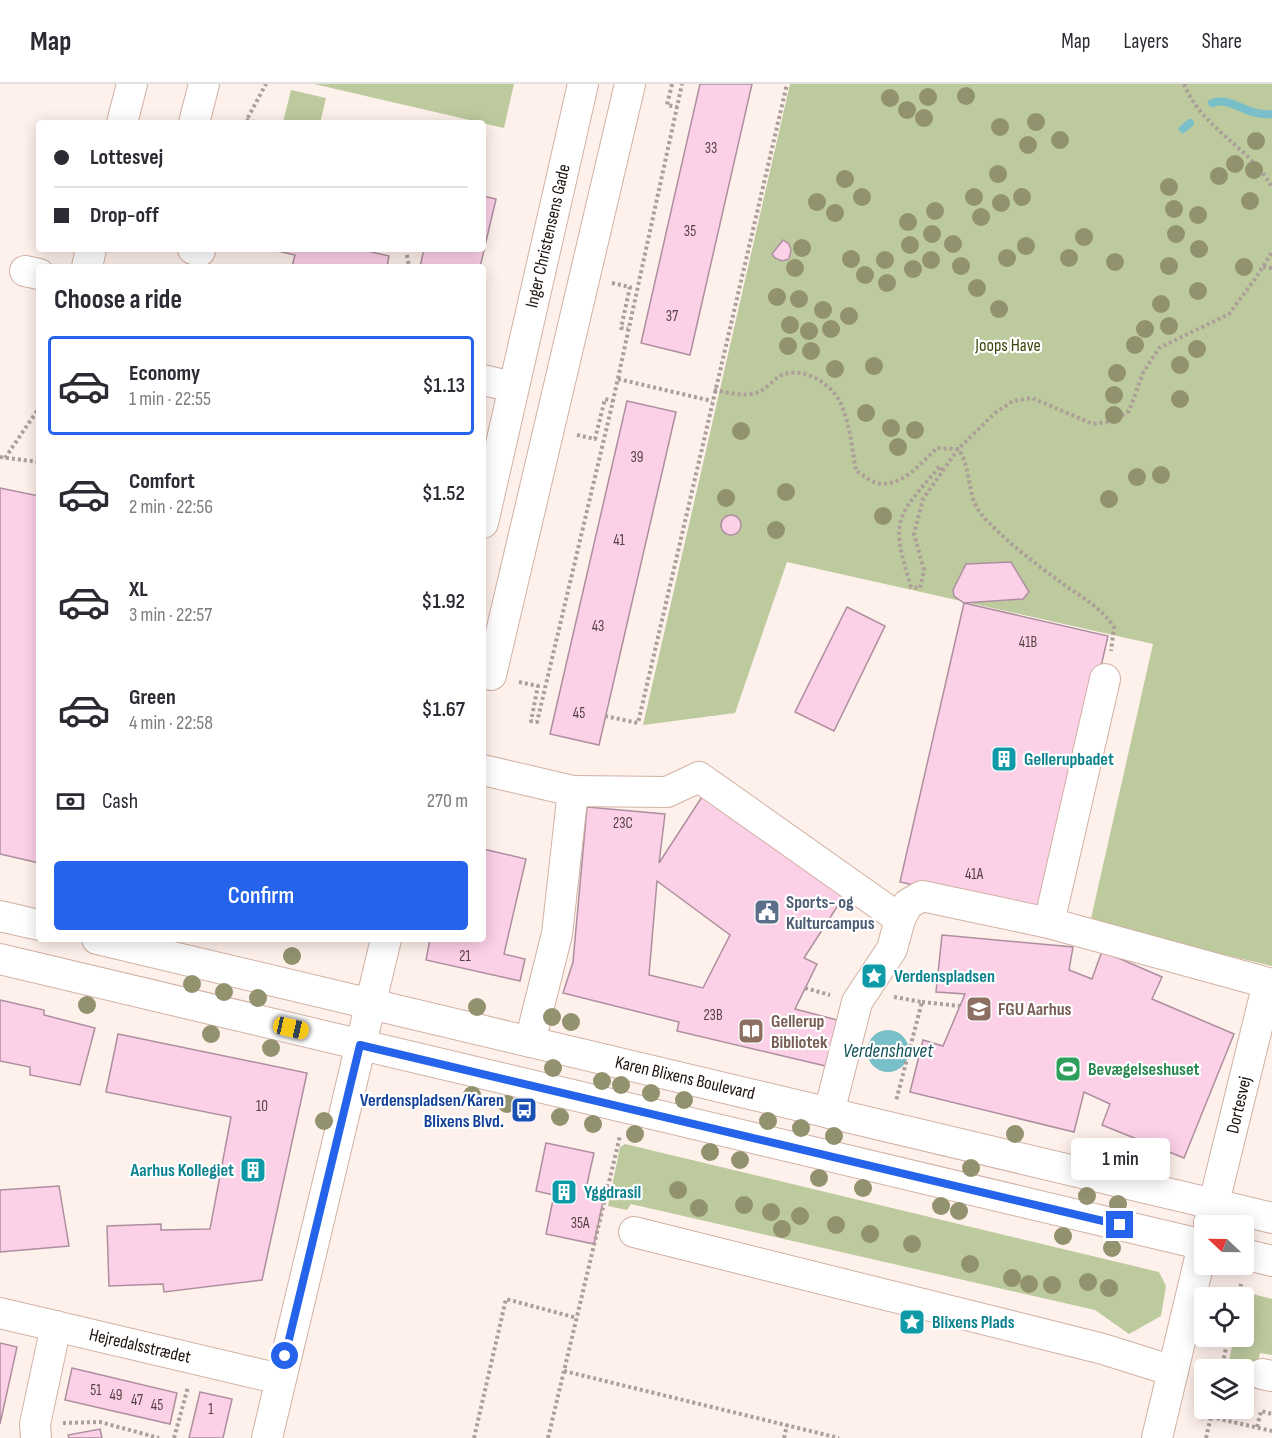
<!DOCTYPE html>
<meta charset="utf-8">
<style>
:root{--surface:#fff;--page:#f7f7f7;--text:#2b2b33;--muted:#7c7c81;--line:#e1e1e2;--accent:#2563eb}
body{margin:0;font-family:"Sofia Sans Condensed",sans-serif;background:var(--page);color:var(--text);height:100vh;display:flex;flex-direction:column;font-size:22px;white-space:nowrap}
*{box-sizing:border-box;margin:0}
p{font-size:20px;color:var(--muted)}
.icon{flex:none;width:33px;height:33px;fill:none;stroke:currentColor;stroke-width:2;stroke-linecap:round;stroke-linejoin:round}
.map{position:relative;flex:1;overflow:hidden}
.side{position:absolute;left:36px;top:180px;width:450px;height:678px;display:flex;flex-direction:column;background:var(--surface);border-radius:6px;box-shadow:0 3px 15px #0003}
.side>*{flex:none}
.guide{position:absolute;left:36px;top:36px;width:450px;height:132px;border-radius:6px;box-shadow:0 3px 15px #0003;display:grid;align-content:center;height:132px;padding:0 18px;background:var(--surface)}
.needle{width:39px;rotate:292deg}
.tools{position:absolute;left:1194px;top:1131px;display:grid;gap:12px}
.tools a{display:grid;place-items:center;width:60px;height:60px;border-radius:6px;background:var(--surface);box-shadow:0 3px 15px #0003;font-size:30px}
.end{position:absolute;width:27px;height:27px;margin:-14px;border:8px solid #2563eb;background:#fff;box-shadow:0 0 0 3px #fff}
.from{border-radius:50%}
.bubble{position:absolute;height:42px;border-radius:6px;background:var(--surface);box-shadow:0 3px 15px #0003;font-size:20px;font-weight:600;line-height:42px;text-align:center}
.car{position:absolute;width:18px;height:36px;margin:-18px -9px;border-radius:8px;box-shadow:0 0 4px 2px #0007;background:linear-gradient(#f5c518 24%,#345 0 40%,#f5c518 0 76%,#345 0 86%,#f5c518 0)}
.guide b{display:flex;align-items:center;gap:21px;height:57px;font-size:22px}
.guide b+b{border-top:2px solid var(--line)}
.guide i{width:15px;height:15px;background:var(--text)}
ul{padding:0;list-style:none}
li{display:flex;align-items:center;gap:18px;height:99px;margin:0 12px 9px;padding:0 6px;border:3px solid transparent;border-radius:6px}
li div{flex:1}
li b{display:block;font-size:22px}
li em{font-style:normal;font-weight:600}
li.on{border-color:var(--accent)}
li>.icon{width:54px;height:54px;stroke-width:1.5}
h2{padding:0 18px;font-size:27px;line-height:72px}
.pay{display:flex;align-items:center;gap:15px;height:66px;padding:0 18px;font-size:22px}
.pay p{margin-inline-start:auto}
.primary-button{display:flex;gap:12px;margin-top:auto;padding:12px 18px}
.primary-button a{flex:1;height:69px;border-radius:6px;background:var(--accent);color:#fff;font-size:24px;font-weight:600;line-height:69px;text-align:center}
header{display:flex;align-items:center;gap:36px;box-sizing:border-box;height:84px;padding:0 30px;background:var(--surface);border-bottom:2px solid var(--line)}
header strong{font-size:28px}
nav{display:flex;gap:33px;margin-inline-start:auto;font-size:21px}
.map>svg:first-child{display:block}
</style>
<header>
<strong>Map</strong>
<nav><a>Map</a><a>Layers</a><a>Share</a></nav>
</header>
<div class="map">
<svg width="1272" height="1354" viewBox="0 0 1272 1354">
<rect width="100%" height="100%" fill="#fef0ea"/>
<g fill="#bdca9e">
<polygon points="314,0 514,0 504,44"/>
<polygon points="790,0 1272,0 1272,882 1090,839 1153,560 787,478 735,629 643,641"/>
<polygon points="291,6 326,14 320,39 283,38"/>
<polygon points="625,1060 1159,1188 1166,1202 1161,1232 1129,1250 1095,1226 631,1120 627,1126 608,1122 620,1063"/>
<polygon points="1245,1208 1272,1215 1272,1271 1260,1269 1248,1321 1244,1320 1244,1286 1227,1286 1234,1253 1244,1252"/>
</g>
<circle fill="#79bfc9" cx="888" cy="967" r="21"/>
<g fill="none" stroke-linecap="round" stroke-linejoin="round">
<g stroke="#79bfc9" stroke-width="8">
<path d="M1212,19C1232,12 1246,33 1272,30"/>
<polyline points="1183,45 1190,39"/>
</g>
</g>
<g fill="#fcd0e7" stroke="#ad8f9f" stroke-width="1.5" fill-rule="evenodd">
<polygon points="700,0 752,0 690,271 641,259"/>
<polygon points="483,112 496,115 480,183 420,183 424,165 483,165"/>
<polygon points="783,156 789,160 791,166 789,175 782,177 775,174 772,170"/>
<polygon points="269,165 359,165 389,172 387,183 292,183 295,171"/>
<polygon points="627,317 676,328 599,661 550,650"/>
<polygon points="0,404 39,412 39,779 0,770"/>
<circle cx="731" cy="441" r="10"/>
<polygon points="1011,478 1029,508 1023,515 964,519 954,512 953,506 966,480"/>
<polygon points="964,519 1108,552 1044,830 900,798"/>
<polygon points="847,523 885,542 834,647 795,628"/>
<path d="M707,705L848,806L804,874L817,880L795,925L841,937L830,983L677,947L679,938L563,909L573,878L587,723L665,730L659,779ZM657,797L730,851L703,904L649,891Z"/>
<polygon points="483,765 526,775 504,870 525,875 520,897 426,876 430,855 483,855"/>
<polygon points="942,851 1073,863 1069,886 1092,895 1102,867 1162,893 1152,915 1234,950 1184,1074 1102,1041 1110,1020 1084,1008 1074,1048 910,1008 923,956 943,962 965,910 936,908"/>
<polygon points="0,916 44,926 44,931 95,944 80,1001 30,991 30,983 0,977"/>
<polygon points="118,950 307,989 262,1196 164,1208 163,1200 109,1202 107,1142 161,1140 161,1146 210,1145 231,1033 106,1008"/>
<polygon points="546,1059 594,1069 585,1109 604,1113 594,1160 546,1150 554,1111 536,1107"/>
<polygon points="59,1102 69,1162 0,1168 0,1106"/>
<polygon points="0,1259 17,1263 0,1340"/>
<polygon points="72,1284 177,1309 170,1340 65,1316"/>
<polygon points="200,1308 232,1315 223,1354 189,1354"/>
<polygon points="100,1345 102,1354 69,1354 68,1351"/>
</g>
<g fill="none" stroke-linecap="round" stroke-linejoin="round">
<g stroke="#d1b1a3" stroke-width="32">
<g id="minor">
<polyline points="122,39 132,0"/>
<polyline points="194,39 204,0"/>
<polyline points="193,165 200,167"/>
<polyline points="87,183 91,165"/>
<polyline points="25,187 39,190"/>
<polyline points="483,296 513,303"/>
<polyline points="483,439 583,0"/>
<polyline points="483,589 491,591 630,0"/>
<polyline points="483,686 573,707"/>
<polyline points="0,832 39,841"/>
<polyline points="1049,839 1105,595"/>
<polyline points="97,855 1272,1134"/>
<polyline points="0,875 1204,1161"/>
<polyline points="530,958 557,850 573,707 667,708 699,693 900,835"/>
<polyline points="829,1029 857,918 892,865 900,835 908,820 922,812 1049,839 1268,899 1209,1139"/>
<polyline points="634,1148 1103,1265 1173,1287"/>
<polyline points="1244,1170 1272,1177"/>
<polyline points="0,1229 280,1295"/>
<polyline points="1262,1290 1272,1292"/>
<polyline points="36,1354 35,1340 56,1242"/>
<polyline points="267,1354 386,855"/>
<polyline points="1157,1354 1204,1157"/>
</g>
</g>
<g stroke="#ac9f99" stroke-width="4" stroke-dasharray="3 3" stroke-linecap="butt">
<polyline points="672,0 667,21 677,23"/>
<path d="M1184,0C1202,45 1250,63 1272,103"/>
<polyline points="246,36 259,39"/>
<polyline points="245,39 266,0"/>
<polyline points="406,165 409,183"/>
<polyline points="1263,183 1272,184"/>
<polyline points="612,199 630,203 621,244 628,245"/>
<polyline points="618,295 712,317"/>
<path d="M714,306C731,309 749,315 764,305C770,301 775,294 782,291C802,282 831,299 840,318C850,338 852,365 856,387C863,391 870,397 877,399C902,404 921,379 937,364L958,365C972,383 966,411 981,430C1002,454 1035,480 1062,499C1081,513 1100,522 1114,543L1111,567"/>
<polyline points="577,351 595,355 605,315 613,317"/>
<polyline points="0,373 39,378"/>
<polyline points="5,374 39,324"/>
<path d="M943,386L940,382C895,435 890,435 911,503L920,504L924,486L914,450L923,415L958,365L995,329L1013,317L1032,314L1093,340L1114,337L1129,327L1143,289L1159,264L1229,230L1255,195L1272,168"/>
<polyline points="519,598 538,602 531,637 537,638 613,317 682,0"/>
<polyline points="605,632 638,639 787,0"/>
<polyline points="805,904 830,911"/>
<polyline points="894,913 922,918 896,1017"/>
<polyline points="922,918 960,922"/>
<polyline points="1238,1214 1241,1200"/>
<polyline points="1221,1286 1229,1252"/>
<polyline points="564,1287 839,1354"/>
<polyline points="1211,1333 1272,1347"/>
<polyline points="63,1339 100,1338 159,1354"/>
<polyline points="1257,1343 1261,1327 1272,1330"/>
<polyline points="174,1354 188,1303"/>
<polyline points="474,1354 506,1215 577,1234"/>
<polyline points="548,1354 620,1052"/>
<polyline points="784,1354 787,1341"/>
<polyline points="1206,1354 1213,1324"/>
</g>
<use href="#minor" stroke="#fff" stroke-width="30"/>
</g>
<g fill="#92926f">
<circle cx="966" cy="12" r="9"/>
<circle cx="928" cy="13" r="9"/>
<circle cx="890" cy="14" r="9"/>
<circle cx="907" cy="26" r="9"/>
<circle cx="924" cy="34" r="9"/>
<circle cx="1036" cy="38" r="9"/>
<circle cx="1000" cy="43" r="9"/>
<circle cx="1060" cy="56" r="9"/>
<circle cx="1256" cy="57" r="9"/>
<circle cx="1028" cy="61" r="9"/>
<circle cx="1235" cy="80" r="9"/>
<circle cx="1254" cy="86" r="9"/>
<circle cx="998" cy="90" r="9"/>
<circle cx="1219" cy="92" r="9"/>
<circle cx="845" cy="95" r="9"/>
<circle cx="1169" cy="103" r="9"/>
<circle cx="862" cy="113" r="9"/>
<circle cx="974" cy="113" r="9"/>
<circle cx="1022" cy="113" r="9"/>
<circle cx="1250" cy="117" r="9"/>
<circle cx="817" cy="118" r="9"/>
<circle cx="1001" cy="119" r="9"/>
<circle cx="1174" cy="125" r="9"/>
<circle cx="935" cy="127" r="9"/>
<circle cx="835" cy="129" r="9"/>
<circle cx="1198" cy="131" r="9"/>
<circle cx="981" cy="133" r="9"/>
<circle cx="908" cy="138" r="9"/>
<circle cx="932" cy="150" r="9"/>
<circle cx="1176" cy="150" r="9"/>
<circle cx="1084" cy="153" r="9"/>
<circle cx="953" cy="160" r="9"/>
<circle cx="910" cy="161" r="9"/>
<circle cx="1026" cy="162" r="9"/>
<circle cx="802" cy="164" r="9"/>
<circle cx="1199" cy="165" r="9"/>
<circle cx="1007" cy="174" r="9"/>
<circle cx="1069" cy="174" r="9"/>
<circle cx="851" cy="175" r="9"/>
<circle cx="885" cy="176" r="9"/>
<circle cx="931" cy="176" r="9"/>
<circle cx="1115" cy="178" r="9"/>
<circle cx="961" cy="182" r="9"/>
<circle cx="1169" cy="182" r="9"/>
<circle cx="1244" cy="183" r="9"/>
<circle cx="795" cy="184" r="9"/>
<circle cx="913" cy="185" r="9"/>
<circle cx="865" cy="191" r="9"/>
<circle cx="887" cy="199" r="9"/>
<circle cx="977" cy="204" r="9"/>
<circle cx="1198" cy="207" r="9"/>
<circle cx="777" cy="213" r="9"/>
<circle cx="799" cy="215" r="9"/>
<circle cx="1161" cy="220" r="9"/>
<circle cx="999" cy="225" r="9"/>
<circle cx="823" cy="226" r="9"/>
<circle cx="849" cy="232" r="9"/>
<circle cx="790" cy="241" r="9"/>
<circle cx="1169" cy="242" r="9"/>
<circle cx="831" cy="245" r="9"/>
<circle cx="1145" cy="245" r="9"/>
<circle cx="809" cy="247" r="9"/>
<circle cx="1135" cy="261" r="9"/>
<circle cx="788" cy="262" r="9"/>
<circle cx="1197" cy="265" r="9"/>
<circle cx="811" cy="267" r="9"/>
<circle cx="1180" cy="281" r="9"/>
<circle cx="874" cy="282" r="9"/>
<circle cx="835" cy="285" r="9"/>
<circle cx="1117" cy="289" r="9"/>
<circle cx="1114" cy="311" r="9"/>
<circle cx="1180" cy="315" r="9"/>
<circle cx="866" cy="329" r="9"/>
<circle cx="1114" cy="331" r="9"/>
<circle cx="891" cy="344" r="9"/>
<circle cx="915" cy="346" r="9"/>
<circle cx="741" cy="347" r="9"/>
<circle cx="898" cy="363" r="9"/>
<circle cx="1161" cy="391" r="9"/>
<circle cx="1137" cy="393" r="9"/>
<circle cx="786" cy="408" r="9"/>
<circle cx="726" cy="414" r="9"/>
<circle cx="1109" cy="415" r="9"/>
<circle cx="883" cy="432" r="9"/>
<circle cx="776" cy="446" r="9"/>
<circle cx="292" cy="872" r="9"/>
<circle cx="192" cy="900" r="9"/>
<circle cx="224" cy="908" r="9"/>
<circle cx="258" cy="914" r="9"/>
<circle cx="87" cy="921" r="9"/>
<circle cx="477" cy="923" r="9"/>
<circle cx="552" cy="933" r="9"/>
<circle cx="571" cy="938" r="9"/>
<circle cx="211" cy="950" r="9"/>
<circle cx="271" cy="964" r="9"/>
<circle cx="553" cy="984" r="9"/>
<circle cx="602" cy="997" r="9"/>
<circle cx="621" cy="1001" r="9"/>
<circle cx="651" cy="1009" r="9"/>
<circle cx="472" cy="1011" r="9"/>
<circle cx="684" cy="1016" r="9"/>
<circle cx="507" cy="1020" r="9"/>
<circle cx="560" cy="1033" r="9"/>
<circle cx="324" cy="1037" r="9"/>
<circle cx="768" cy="1037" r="9"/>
<circle cx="593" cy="1040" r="9"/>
<circle cx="801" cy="1044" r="9"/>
<circle cx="635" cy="1050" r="9"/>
<circle cx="1015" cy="1050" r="9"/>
<circle cx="834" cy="1052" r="9"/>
<circle cx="710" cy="1068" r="9"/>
<circle cx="1096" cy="1071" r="9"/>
<circle cx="1136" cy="1075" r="9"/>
<circle cx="740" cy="1076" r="9"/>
<circle cx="971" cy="1084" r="9"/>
<circle cx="819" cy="1094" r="9"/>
<circle cx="863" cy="1104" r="9"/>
<circle cx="678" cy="1106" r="9"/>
<circle cx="1087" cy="1112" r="9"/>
<circle cx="1118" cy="1120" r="9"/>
<circle cx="744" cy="1121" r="9"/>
<circle cx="941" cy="1122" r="9"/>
<circle cx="699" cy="1124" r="9"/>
<circle cx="959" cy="1127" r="9"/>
<circle cx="771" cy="1128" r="9"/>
<circle cx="800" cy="1132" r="9"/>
<circle cx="836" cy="1141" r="9"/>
<circle cx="782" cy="1145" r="9"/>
<circle cx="870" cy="1150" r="9"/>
<circle cx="1063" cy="1152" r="9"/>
<circle cx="912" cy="1160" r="9"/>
<circle cx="1112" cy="1164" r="9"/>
<circle cx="970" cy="1180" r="9"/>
<circle cx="1012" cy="1194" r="9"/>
<circle cx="1088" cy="1198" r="9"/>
<circle cx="1029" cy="1200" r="9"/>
<circle cx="1052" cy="1201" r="9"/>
<circle cx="1109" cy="1204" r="9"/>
</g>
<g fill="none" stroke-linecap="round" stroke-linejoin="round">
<polyline stroke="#2563eb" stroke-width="8" points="285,1272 360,961 1120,1141"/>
</g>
<defs>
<g id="building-square" transform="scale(1.35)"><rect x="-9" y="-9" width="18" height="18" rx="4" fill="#0f9aa8" stroke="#fff"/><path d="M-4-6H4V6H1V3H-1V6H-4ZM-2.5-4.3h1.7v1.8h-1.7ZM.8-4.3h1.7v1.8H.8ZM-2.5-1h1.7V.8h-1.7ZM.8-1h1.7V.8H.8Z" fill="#fff"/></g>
<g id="civic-square" transform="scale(1.35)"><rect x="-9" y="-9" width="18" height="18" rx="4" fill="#5c6f8a" stroke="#fff"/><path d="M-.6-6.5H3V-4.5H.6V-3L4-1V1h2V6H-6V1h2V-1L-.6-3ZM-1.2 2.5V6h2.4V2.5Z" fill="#fff"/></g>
<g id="sight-square" transform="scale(1.35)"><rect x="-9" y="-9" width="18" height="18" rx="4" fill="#0f9aa8" stroke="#fff"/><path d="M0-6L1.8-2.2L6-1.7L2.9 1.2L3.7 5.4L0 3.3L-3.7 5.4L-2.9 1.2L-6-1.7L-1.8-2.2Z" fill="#fff"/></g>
<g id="school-square" transform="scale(1.35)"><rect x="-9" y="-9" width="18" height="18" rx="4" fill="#8d6e63" stroke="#fff"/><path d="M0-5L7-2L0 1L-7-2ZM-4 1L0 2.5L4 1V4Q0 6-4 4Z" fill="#fff"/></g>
<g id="library-square" transform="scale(1.35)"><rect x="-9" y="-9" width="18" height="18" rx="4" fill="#8d6e63" stroke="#fff"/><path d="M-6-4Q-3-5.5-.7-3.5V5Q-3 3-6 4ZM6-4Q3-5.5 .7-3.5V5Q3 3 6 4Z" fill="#fff"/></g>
<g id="stadium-square" transform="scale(1.35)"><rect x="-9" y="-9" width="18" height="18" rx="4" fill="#2e9e5b" stroke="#fff"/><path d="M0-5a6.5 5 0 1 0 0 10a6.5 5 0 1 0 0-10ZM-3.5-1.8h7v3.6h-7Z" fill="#fff"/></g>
<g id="bus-square" transform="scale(1.35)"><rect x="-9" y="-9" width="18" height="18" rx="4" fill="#1a4fb4" stroke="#fff"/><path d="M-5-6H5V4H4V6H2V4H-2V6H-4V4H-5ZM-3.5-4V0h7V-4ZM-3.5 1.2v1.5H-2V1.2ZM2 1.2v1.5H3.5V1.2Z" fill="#fff"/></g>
</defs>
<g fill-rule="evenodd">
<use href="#building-square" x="1004" y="675"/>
<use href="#civic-square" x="767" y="828"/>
<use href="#sight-square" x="874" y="892"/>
<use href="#school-square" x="979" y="925"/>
<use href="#library-square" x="751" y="947"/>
<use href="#stadium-square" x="1068" y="985"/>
<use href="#bus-square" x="524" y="1026"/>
<use href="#building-square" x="253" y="1086"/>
<use href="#building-square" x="564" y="1108"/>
<use href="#sight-square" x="912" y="1238"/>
</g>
<g text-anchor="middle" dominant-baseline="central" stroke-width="4.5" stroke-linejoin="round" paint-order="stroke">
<g font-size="15" fill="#554244">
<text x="711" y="64">33</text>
<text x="690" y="147">35</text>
<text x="672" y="232">37</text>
<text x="637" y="373">39</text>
<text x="619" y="456">41</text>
<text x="598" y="542">43</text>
<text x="1028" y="558">41B</text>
<text x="579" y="629">45</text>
<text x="623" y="739">23C</text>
<text x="974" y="790">41A</text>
<text x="465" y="872">21</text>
<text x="713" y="931">23B</text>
<text x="262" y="1022">10</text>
<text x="580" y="1139">35A</text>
<text x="96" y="1306">51</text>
<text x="116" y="1311">49</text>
<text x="137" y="1316">47</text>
<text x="157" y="1321">45</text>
<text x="211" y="1325">1</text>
</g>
<g font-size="18" fill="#1d120d" stroke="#fff">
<text transform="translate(548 152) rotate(-77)">Inger Christensens Gade</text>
<text transform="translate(685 994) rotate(13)">Karen Blixens Boulevard</text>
<text transform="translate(1239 1021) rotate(-77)">Dortesvej</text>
<text transform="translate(140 1262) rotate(13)">Hejredalsstrædet</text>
</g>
<g font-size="18" fill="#3a460a" stroke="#fff">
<text x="1008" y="261">Joops Have</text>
</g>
<g font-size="18" font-weight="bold" fill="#0d838f" stroke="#fff" text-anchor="start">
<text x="1024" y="675">Gellerupbadet</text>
<text x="894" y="892">Verdenspladsen</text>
<text x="234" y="1086" text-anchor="end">Aarhus Kollegiet</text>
<text x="584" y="1108">Yggdrasil</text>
<text x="932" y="1238">Blixens Plads</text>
</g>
<g font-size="18" font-weight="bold" fill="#4e5e75" stroke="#fff" text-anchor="start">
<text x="786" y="818">Sports- og<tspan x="786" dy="21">Kulturcampus</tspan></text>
</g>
<g font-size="18" font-weight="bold" fill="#785e54" stroke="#fff" text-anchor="start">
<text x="998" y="925">FGU Aarhus</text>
<text x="771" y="937">Gellerup<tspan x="771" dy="21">Bibliotek</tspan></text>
</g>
<g font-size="18" font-weight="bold" fill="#27864d" stroke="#fff" text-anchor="start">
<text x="1088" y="985">Bevægelseshuset</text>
</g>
<g font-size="18" font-weight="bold" fill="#164399" stroke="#fff" text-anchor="end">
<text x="504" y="1016">Verdenspladsen/Karen<tspan x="504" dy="21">Blixens Blvd.</tspan></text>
</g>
<g font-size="20" font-style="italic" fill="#15525a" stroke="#fff">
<text x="888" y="967">Verdenshavet</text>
</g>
</g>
</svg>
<div class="tools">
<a><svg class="needle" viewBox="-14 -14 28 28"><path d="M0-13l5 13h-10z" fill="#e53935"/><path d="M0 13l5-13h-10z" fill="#7c7c81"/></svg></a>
<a><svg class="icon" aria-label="locate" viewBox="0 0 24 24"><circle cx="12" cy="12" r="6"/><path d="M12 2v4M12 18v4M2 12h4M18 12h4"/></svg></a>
<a><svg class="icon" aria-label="layers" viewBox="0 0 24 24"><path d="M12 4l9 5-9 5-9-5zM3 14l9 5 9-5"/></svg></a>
</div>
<i class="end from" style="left:285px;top:1272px"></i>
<i class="end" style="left:1120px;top:1141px"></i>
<div class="bubble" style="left:1071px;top:1054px;width:99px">1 min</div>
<i class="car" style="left:291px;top:944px;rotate:103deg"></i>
<div class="guide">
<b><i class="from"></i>Lottesvej</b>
<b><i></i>Drop-off</b>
</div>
<section class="side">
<h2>Choose a ride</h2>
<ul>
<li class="on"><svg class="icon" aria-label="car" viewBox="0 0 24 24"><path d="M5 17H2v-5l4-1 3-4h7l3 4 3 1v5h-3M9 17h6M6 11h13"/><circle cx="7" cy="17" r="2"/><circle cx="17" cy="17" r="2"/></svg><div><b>Economy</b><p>1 min · 22:55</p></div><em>$1.13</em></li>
<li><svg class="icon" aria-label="car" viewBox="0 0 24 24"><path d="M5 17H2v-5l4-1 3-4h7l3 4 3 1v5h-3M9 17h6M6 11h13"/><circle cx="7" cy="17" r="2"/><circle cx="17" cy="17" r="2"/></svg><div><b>Comfort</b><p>2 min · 22:56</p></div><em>$1.52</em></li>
<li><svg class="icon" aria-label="car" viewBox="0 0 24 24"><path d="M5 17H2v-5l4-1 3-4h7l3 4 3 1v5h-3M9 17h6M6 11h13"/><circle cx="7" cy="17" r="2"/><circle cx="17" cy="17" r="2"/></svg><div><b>XL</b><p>3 min · 22:57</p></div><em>$1.92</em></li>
<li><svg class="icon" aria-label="car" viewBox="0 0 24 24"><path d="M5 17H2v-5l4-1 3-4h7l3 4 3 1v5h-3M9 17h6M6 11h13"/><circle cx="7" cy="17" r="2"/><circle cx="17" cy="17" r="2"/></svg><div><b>Green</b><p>4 min · 22:58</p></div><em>$1.67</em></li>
</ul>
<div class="pay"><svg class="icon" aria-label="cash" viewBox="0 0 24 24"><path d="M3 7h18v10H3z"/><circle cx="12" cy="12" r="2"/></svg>Cash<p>270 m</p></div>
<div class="primary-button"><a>Confirm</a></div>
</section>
</div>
